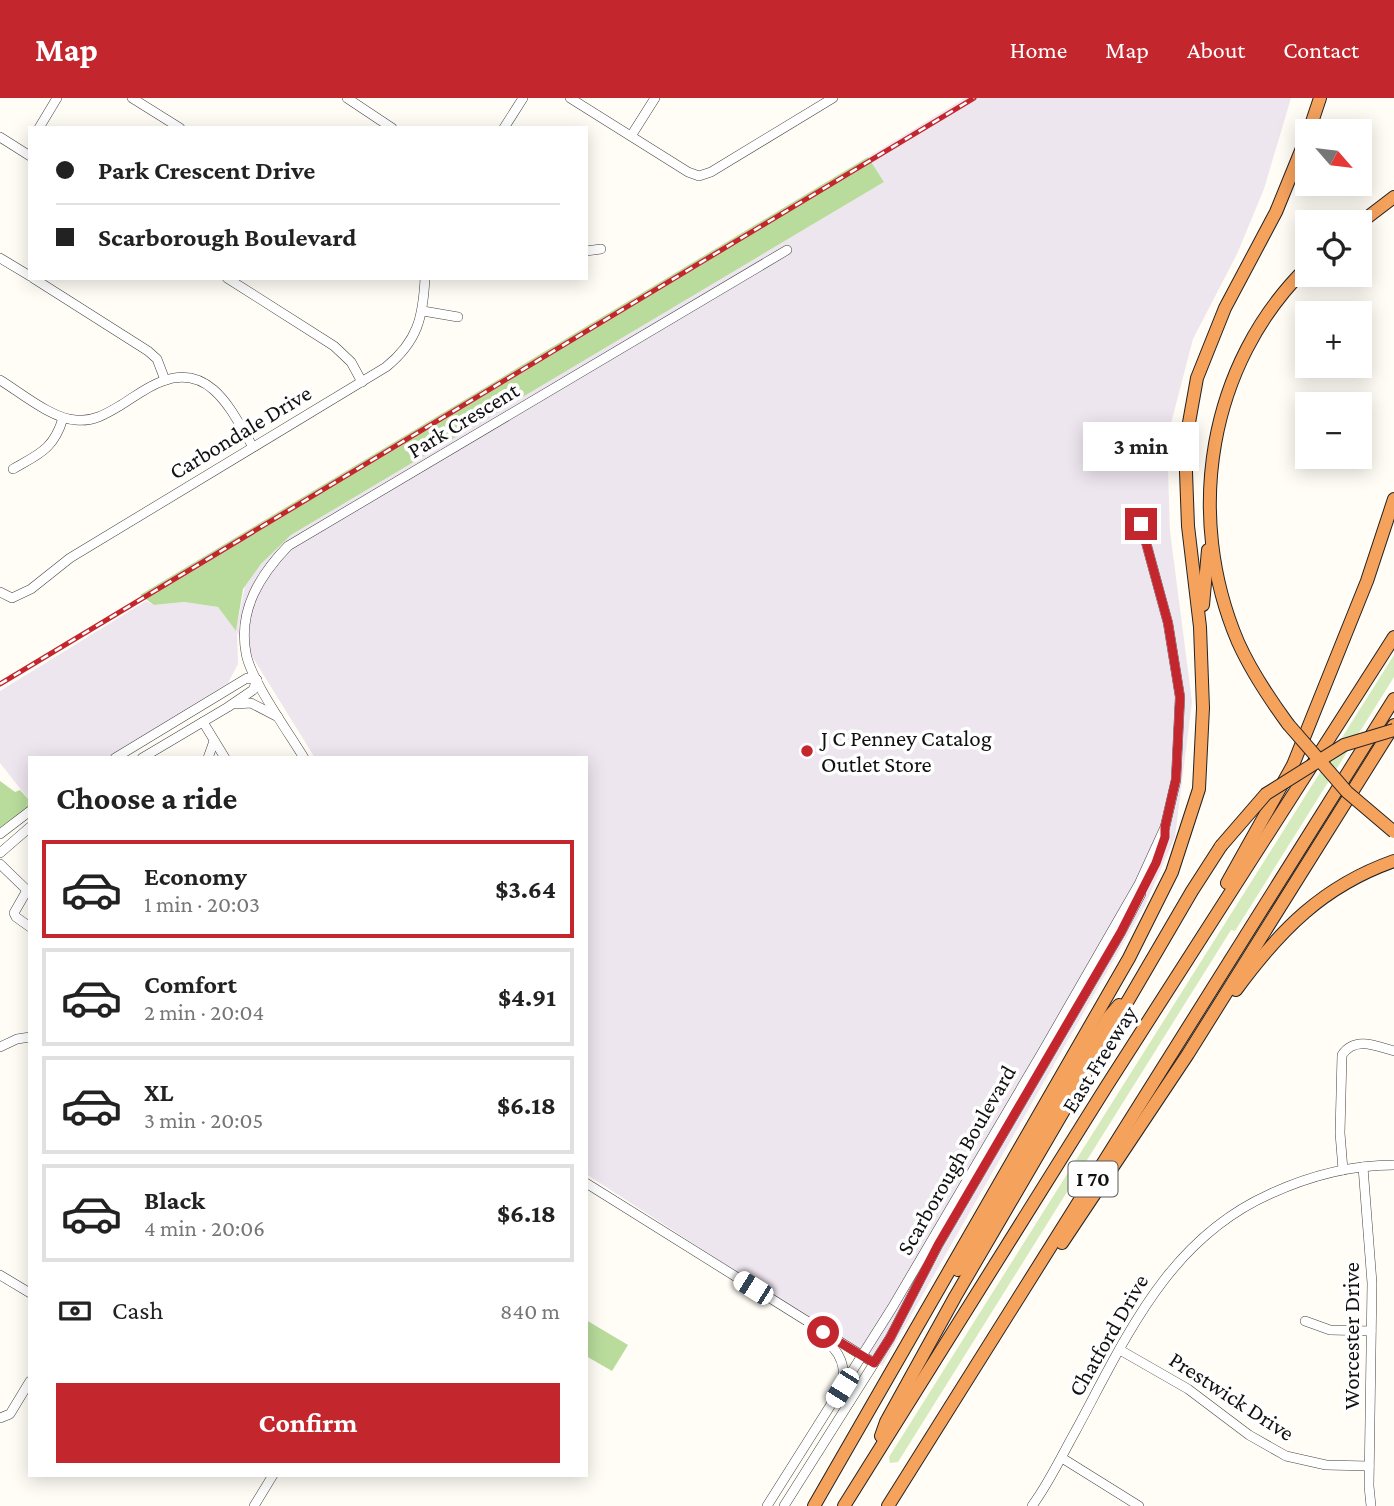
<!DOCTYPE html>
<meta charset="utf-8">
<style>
:root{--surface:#fff;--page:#f6f6f6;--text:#222;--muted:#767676;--line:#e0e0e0;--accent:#c4262e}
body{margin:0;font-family:"Crimson Pro",serif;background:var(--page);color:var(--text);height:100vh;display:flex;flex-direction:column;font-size:26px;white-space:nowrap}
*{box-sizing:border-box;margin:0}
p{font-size:23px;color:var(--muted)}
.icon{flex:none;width:38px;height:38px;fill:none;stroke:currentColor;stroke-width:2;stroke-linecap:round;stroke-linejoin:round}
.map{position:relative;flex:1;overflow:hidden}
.panel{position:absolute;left:28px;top:658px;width:560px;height:721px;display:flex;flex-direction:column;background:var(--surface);border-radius:0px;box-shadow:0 4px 18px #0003}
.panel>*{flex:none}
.top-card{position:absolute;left:28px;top:28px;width:560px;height:154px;border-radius:0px;box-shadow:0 4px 18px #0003;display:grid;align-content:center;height:154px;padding:0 28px;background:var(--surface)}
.needle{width:46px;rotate:118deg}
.tools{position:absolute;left:1295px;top:21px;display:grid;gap:14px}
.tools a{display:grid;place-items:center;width:77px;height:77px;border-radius:0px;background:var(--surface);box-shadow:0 4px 18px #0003;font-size:35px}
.end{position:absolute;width:32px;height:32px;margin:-16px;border:9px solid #c4262e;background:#fff;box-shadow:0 0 0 4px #fff}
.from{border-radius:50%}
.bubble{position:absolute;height:49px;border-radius:0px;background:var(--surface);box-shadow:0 4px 18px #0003;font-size:23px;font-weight:700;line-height:49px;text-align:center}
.car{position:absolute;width:21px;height:42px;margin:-21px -10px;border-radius:9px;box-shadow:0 0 5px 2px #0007;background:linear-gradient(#fff 24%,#345 0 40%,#fff 0 76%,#345 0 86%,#fff 0)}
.top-card b{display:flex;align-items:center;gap:24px;height:66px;font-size:26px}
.top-card b+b{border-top:2px solid var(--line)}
.top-card i{width:18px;height:18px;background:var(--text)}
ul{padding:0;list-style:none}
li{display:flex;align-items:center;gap:21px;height:98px;margin:0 14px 10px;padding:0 14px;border:4px solid var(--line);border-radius:0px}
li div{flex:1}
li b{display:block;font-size:26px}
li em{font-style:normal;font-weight:700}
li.active{border-color:var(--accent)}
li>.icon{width:63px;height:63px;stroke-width:1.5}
h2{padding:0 28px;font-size:32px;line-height:84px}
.pay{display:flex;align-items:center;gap:18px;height:77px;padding:0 28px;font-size:26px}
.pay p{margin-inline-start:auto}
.button{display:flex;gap:14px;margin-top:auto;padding:14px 28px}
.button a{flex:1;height:80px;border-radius:0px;background:var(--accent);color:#fff;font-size:28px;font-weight:700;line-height:80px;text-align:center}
header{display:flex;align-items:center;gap:42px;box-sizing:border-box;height:98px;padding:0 35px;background:var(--accent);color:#fff}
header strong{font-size:33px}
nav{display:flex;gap:38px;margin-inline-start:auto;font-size:24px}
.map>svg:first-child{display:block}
</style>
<header>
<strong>Map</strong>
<nav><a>Home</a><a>Map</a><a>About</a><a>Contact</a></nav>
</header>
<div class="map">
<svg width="1394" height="1408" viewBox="0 0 1394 1408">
<rect width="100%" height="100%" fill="#fffdf5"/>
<polygon fill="#eee6ef" points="965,0 1291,0 1264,91 1237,156 1193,241 1167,341 1170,433 1192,604 1175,739 1145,807 882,1268 586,1076 586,660 315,660 237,534 238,566 228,585 106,660 30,660 30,703 0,665 0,593 146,503 154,507 184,504 218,509 236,532 245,488 261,466 291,437 884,84 868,59"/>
<polygon fill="#d5ebbd" points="1394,557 1394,579 1235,833 1231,832 898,1364 890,1365 889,1359"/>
<g fill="#b9dc9c">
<polygon points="868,59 884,84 291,437 261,466 243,491 236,533 218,509 184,504 154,507 140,497"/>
<polygon points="0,683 15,694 20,692 30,703 30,707 0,731"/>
<polygon points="586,1222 628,1247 612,1273 586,1258"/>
</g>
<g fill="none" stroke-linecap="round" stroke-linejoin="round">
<g stroke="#444" stroke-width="10">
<g id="minor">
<polyline points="132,0 180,30"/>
<polyline points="347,0 392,30"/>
<polyline points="570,0 688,74 699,78 711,74 833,0"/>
<polyline points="39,30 57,0"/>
<polyline points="504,30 523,0"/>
<polyline points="631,38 655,0"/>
<polyline points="0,39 30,58"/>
<polyline points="586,153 601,151"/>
<polyline points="0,160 30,178"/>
<polyline points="33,180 148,253 157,261 165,282"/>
<polyline points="227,180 334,248 351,264 362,284"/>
<polyline points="423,213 458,219"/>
<path d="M0,282C20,294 52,321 76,322C93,324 106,316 121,307C134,299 148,288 163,283C212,265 233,316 253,349"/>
<path d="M13,371C39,356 54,351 63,320"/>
<path d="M0,494L12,500L31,491L70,460L386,269C418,243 423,219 425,180"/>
<polyline points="236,606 251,605 278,619"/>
<polyline points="203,624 225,660"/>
<polyline points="115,660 247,580 257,582"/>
<polyline points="142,660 228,609 253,592 257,582"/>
<polyline points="208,660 214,643"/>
<path d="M304,660C289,635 250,581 246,555C238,512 260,477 288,448L787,152"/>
<polyline points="0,736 30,713"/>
<polyline points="0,755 30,729"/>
<polyline points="0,766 30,795"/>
<polyline points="26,794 14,815 16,819 30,829"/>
<polyline points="0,949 17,941 30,939"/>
<polyline points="1363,1069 1372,1185 1369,1388 1371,1408"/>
<path d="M1343,1072L1340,1035L1342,957C1355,938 1376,948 1394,953"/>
<polyline points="586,1085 874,1265"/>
<polyline points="0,1177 30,1195"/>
<polyline points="1305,1223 1330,1232 1371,1233"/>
<path d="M820,1237C835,1250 846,1261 843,1284"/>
<polyline points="1120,1252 1188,1291 1249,1337 1286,1358 1326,1367 1369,1368"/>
<polyline points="0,1320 10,1316 30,1283"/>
<polyline points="1062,1360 1139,1408"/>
<polyline points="254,1408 273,1377"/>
<polyline points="767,1408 892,1210 1043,953 1139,786 1165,729 1176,682 1180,599 1168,525 1141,426"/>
<polyline points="784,1408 890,1240 938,1147 1121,834 1141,796"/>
<path d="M1032,1408C1049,1385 1061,1359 1075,1334C1126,1240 1167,1142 1270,1096C1309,1078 1351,1067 1394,1067"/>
</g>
</g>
<g stroke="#222" stroke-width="14">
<g id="highway">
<polyline points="1309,33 1320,0"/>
<polyline points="1360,125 1394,99"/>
<polyline points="1203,507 1208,452"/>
<path d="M1288,626C1269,600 1251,573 1238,544C1184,417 1208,266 1307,169"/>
<polyline points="1227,785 1293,667 1367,483 1394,401"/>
<path d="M1236,892C1280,832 1323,788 1394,763"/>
<polyline points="1062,1145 1188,956 1394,627"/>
<polyline points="958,1172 1108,920 1119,907"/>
<polyline points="881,1338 886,1324 955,1199 1192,793 1221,748"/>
<polyline points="814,1408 1129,860 1172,774 1199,691 1203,610 1200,529 1188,428 1185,347 1197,280 1225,210 1276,114 1307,38"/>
<polyline points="844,1408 1106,989 1394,539"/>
<polyline points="888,1408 1394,601"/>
</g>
</g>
<use href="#minor" stroke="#fff" stroke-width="9"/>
<use href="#highway" stroke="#f5a25d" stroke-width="12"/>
<g stroke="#c4262e" stroke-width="5">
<polyline id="rail" points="0,586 974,0"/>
</g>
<use href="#rail" stroke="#fff" stroke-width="2.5" stroke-dasharray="8" stroke-linecap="butt"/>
<g stroke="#222" stroke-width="14" stroke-linecap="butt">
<g id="highway-bridge">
<polyline points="1288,626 1347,694 1394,734"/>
<polyline points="1221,748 1266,696 1344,647 1394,632"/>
</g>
</g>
<use href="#highway-bridge" stroke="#f5a25d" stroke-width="12"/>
</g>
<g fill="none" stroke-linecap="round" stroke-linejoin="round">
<polyline stroke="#c4262e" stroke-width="9" points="823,1234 874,1265 890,1240 938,1147 1121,834 1156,765 1165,739 1165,729 1176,681 1180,599 1168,525 1141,426"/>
</g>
<circle fill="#c4262e" stroke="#fff" stroke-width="2.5" cx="807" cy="653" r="7"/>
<g text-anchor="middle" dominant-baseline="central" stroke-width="7" stroke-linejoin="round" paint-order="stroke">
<rect fill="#fff" stroke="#585858" stroke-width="2" x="1068.5" y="1063.5" width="49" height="35" rx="5"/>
<g font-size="21" font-weight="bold" fill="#111">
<text x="1093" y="1081">I 70</text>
</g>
<g font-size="23" fill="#111" stroke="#fff">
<text transform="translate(463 322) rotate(-31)">Park Crescent</text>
<text transform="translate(240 334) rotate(-31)">Carbondale Drive</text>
<text transform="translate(1099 961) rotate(-58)">East Freeway</text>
<text transform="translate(956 1062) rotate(-60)">Scarborough Boulevard</text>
<text transform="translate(1108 1237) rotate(-60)">Chatford Drive</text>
<text transform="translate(1351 1238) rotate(-90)">Worcester Drive</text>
<text transform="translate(1232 1298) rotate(33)">Prestwick Drive</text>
</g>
<g font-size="23" fill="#111" stroke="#fff" text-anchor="start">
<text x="821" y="640">J C Penney Catalog<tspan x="821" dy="26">Outlet Store</tspan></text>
</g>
</g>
</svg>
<div class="tools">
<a><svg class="needle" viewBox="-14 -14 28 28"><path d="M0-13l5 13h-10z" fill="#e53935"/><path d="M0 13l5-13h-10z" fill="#767676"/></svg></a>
<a><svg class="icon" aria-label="locate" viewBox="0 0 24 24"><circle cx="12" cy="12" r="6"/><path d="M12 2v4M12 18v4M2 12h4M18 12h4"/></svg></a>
<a>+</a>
<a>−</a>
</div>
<i class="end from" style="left:823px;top:1234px"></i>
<i class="end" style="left:1141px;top:426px"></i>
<div class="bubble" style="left:1083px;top:324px;width:116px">3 min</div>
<i class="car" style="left:753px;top:1190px;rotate:302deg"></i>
<i class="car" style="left:842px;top:1290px;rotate:212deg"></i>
<div class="top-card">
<b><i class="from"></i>Park Crescent Drive</b>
<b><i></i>Scarborough Boulevard</b>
</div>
<section class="panel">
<h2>Choose a ride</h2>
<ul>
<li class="active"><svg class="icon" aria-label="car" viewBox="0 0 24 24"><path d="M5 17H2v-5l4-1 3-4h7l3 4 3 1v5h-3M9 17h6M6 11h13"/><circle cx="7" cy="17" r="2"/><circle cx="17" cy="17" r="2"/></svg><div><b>Economy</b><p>1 min · 20:03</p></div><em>$3.64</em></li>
<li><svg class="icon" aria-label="car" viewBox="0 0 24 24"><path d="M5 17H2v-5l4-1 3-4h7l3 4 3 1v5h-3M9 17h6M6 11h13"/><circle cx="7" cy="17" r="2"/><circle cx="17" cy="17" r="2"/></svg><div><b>Comfort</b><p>2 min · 20:04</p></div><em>$4.91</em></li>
<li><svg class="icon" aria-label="car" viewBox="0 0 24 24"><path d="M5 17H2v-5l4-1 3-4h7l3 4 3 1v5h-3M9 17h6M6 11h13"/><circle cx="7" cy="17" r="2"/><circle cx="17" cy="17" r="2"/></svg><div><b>XL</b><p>3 min · 20:05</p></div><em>$6.18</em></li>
<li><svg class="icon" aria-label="car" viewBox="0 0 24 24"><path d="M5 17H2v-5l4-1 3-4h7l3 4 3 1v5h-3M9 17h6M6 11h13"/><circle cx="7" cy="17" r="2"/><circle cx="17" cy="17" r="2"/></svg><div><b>Black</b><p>4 min · 20:06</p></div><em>$6.18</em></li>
</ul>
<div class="pay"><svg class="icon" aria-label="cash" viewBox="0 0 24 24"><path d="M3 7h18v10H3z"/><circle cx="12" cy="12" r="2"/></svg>Cash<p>840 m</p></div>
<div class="button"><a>Confirm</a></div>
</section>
</div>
